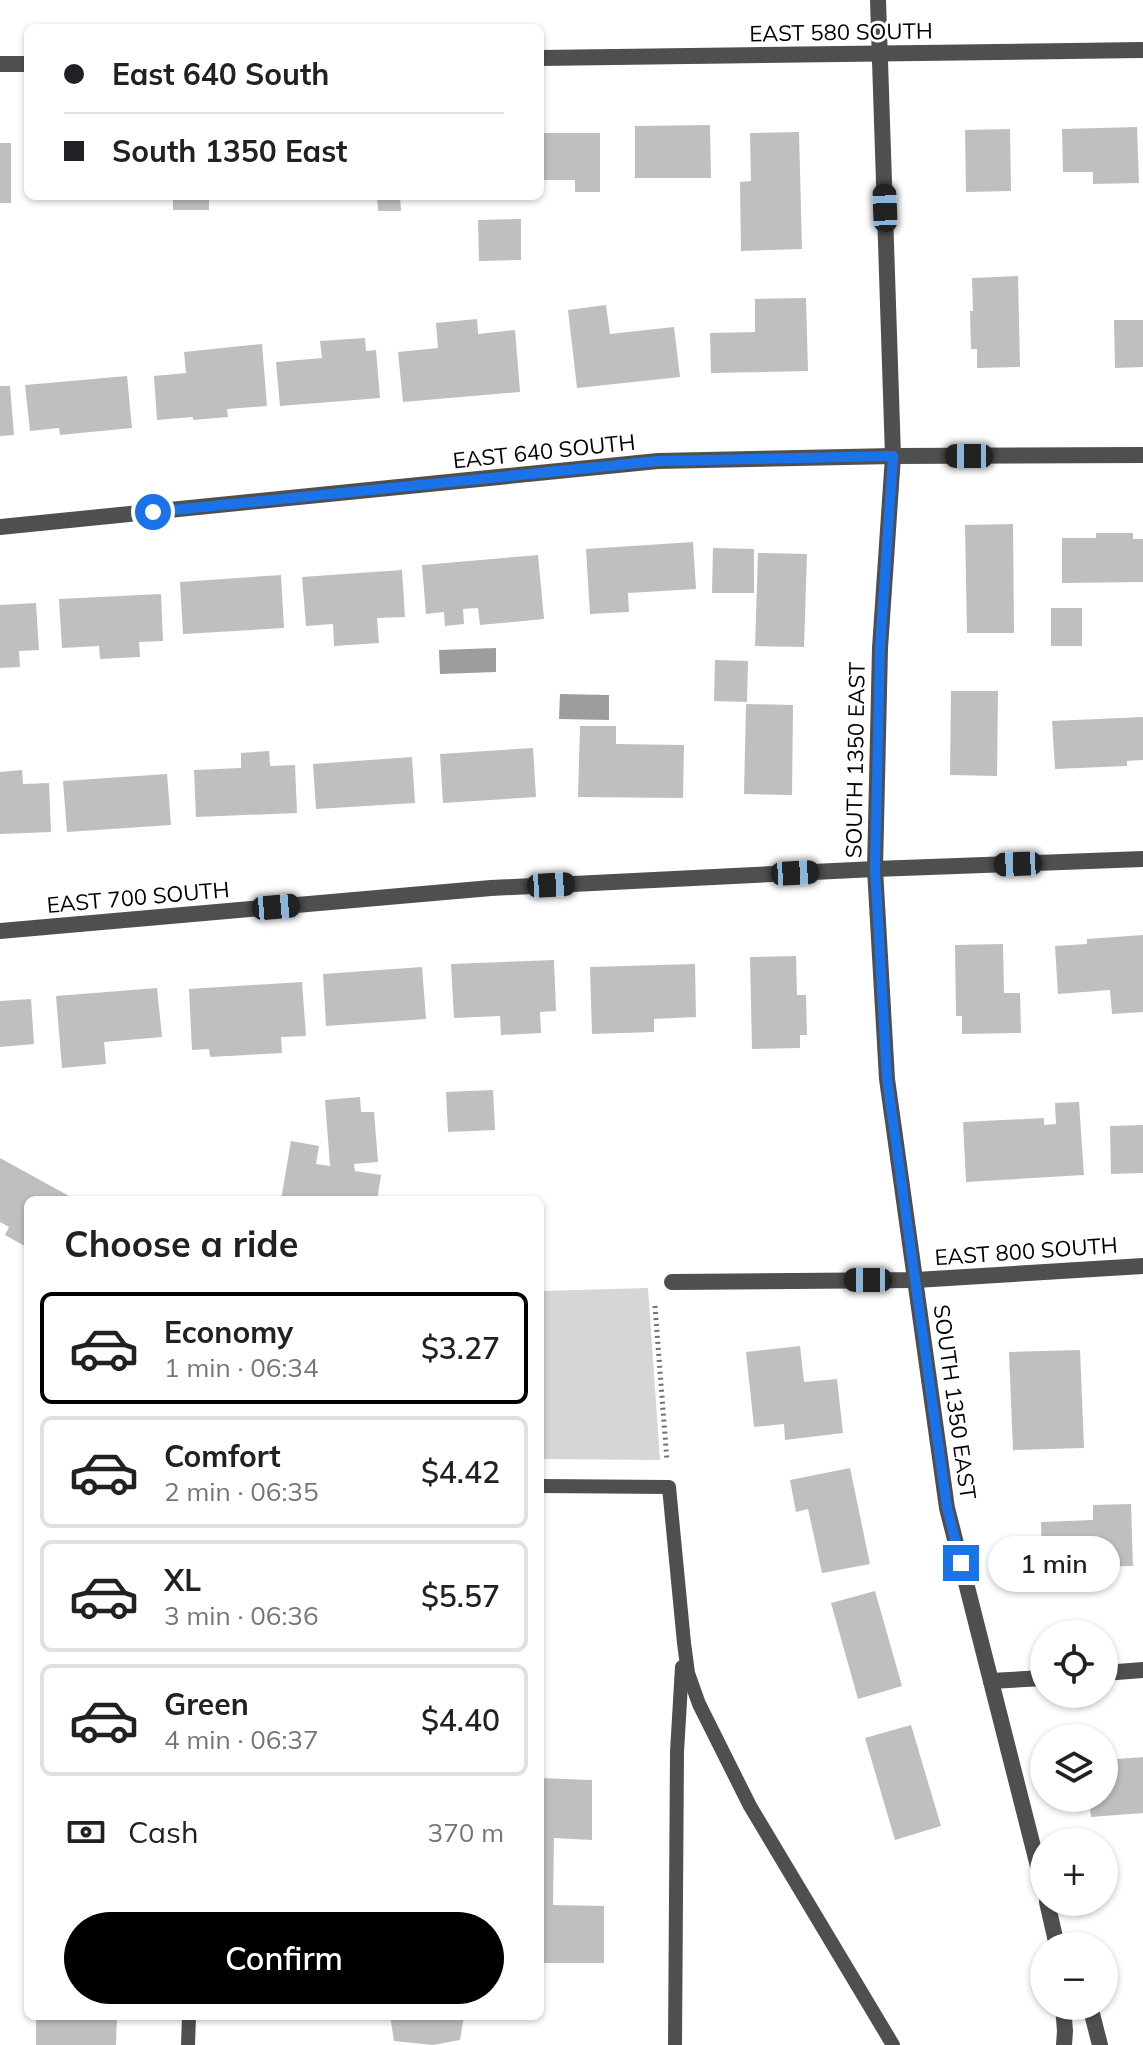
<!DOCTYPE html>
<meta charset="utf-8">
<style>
:root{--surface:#fff;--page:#f6f6f6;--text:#202124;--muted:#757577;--line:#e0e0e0;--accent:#000}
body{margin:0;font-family:Mulish,sans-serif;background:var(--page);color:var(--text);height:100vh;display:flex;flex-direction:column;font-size:30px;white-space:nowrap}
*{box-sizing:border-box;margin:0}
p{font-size:26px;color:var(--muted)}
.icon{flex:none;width:44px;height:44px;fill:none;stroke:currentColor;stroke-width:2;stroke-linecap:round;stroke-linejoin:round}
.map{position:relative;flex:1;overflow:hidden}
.drawer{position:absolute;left:24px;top:1196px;width:520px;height:824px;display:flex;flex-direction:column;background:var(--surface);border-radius:12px;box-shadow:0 2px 6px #0004}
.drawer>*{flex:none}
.guide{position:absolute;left:24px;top:24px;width:520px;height:176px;border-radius:12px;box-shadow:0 2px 6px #0004;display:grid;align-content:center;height:176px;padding:0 40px;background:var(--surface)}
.controls{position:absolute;left:1030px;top:1620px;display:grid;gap:16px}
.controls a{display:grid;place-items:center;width:88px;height:88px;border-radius:50%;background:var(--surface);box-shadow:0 2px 6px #0004;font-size:40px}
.end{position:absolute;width:36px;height:36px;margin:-18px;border:10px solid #1a73e8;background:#fff;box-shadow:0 0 0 4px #fff}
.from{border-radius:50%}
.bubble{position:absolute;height:56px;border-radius:28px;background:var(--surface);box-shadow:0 2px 6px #0004;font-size:26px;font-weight:600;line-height:56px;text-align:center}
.car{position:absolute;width:24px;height:48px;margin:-24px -12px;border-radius:10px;box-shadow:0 0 6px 2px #0007;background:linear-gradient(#222 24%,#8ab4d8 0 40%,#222 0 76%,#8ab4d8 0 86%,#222 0)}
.guide b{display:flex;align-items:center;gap:28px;height:76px;font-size:30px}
.guide b+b{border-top:2px solid var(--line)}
.guide i{width:20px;height:20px;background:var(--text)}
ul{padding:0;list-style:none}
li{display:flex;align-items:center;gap:24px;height:112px;margin:0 16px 12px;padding:0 24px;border:4px solid var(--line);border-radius:12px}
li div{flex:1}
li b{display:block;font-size:30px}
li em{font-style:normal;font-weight:600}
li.on{border-color:var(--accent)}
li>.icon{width:72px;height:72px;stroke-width:1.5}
h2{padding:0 40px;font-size:36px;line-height:96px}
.pay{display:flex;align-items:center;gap:20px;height:88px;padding:0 40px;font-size:30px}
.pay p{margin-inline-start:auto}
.cta{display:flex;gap:16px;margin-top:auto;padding:16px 40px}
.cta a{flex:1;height:92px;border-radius:48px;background:var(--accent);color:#fff;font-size:32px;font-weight:600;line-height:92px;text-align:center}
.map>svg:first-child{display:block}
</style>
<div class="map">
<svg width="1143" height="2045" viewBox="0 0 1143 2045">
<rect width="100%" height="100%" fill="#fff"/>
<polygon fill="#d6d6d6" points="648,1288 660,1460 540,1459 540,1291"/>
<g fill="#9d9d9d">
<polygon points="496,648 496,672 440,674 439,650"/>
<polygon points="560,694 609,695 609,720 559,719"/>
</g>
<g fill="#bfbfbf">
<polygon points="710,125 711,178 635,178 635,126"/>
<polygon points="1137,127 1139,183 1093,184 1093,172 1063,172 1062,129"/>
<polygon points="1010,129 1011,191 966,192 965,130"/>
<polygon points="799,132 802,249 741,251 740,182 751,181 750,133"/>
<polygon points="540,133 600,133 600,192 575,192 575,180 540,180"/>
<rect x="0" y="143" width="11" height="60"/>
<rect x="173" y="196" width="36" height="14"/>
<polygon points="377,196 400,196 401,211 378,211"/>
<polygon points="521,219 521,260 479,261 478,220"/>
<polygon points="1018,276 1020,367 977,368 977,349 971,349 970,311 973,311 972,278"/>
<polygon points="806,298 808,371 711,373 710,333 755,332 755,299"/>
<polygon points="606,305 610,334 674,327 680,377 577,388 568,310"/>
<polygon points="477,319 478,334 515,330 520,392 403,402 398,352 438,348 436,323"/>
<polygon points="1114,320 1143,320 1143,367 1115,368"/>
<polygon points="365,338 366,351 376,350 380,398 280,406 276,362 322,358 320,341"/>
<polygon points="262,344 267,406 227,409 228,417 193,420 193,417 157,420 154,376 186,373 184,352"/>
<polygon points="127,376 132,428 60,435 59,428 30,431 25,385"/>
<polygon points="0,386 10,386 14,435 0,436"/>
<polygon points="1013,524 1014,633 967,633 965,525"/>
<polygon points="1096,533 1133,533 1133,539 1143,539 1143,582 1062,583 1062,538 1096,538"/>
<polygon points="693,542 696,589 628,593 629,612 590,614 586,549"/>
<polygon points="713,548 754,549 754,593 712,593"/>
<polygon points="758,553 807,554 804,647 755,646"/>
<polygon points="538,555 544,619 480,625 478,608 463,609 464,624 445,626 444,612 426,614 422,565"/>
<polygon points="402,570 405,617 377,618 379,643 334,646 333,624 306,626 302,577"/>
<polygon points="281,575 284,628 183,634 180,582"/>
<polygon points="161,594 163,641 139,642 140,657 100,659 99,646 62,648 59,599"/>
<polygon points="36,603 39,650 19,651 20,667 0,668 0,605"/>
<rect x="1051" y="608" width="31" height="38"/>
<polygon points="715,660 748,661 747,702 714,701"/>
<polygon points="951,691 998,691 997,776 950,775"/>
<polygon points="746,704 793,705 792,795 744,794"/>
<polygon points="1143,717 1143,760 1127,761 1127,766 1055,769 1052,721"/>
<polygon points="580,726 616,726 616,744 684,745 683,798 578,797"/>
<polygon points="533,748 536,797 443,803 440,754"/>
<polygon points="269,751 270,766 295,765 297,813 196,817 194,770 241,768 241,753"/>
<polygon points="412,757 415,803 316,809 313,764"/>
<polygon points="22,770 23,784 49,783 51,832 0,834 0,772"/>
<polygon points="167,774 171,825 67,832 63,781"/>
<polygon points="1143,935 1143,1012 1112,1014 1110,990 1058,994 1055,946 1087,944 1087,939"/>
<polygon points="1003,944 1004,993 1020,993 1021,1033 962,1034 962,1016 956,1016 955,945"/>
<polygon points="796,956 797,995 806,995 807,1035 800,1035 800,1048 752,1049 750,957"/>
<polygon points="554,960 556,1011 540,1012 541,1033 501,1035 500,1016 454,1018 451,964"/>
<polygon points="695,964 696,1017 654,1019 654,1032 592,1034 590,967"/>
<polygon points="422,967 426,1019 326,1026 323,974"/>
<polygon points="302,982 306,1036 281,1037 282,1053 210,1057 209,1049 192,1050 189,989"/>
<polygon points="157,988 162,1037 104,1042 106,1064 62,1068 56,996"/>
<polygon points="31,999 34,1044 0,1047 0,1001"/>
<polygon points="493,1090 495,1130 448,1132 446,1092"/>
<polygon points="360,1097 361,1112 374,1112 378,1162 354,1164 355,1171 381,1175 377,1200 281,1200 291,1141 319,1146 316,1164 330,1166 325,1100"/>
<polygon points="1079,1102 1084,1175 966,1182 963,1122 1044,1118 1044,1125 1056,1124 1055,1103"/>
<polygon points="1143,1125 1143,1173 1111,1174 1110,1126"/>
<polygon points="0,1158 69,1196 67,1200 28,1200 28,1248 5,1235 9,1227 0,1222"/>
<polygon points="800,1346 804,1382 837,1379 843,1433 785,1440 784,1424 754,1427 746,1352"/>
<polygon points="1080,1350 1084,1448 1013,1450 1009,1352"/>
<polygon points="850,1468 870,1564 822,1573 808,1509 796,1512 790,1480"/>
<polygon points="1131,1504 1133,1566 1079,1567 1080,1588 1043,1590 1041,1522 1093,1520 1093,1505"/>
<polygon points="875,1591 902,1686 858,1699 831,1603"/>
<polygon points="911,1725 941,1826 895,1840 865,1738"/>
<polygon points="1143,1757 1143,1813 1091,1817 1089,1798 1104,1798 1104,1760"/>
<polygon points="540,1778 592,1780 592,1840 554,1838 553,1905 604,1906 604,1963 540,1963"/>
<polygon points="36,2016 117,2016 116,2045 36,2045"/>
<polygon points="390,2016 464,2016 460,2040 433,2045 394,2041"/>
</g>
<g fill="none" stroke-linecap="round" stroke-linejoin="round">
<polyline stroke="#717171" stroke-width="5" stroke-dasharray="2 4" stroke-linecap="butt" points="655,1306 667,1461"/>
<g stroke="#4f4f4f" stroke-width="14">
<polyline points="540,1486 669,1487 684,1643 688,1673 699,1704 750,1806 893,2045"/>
<polyline points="188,2045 189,2016"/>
<polyline points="675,2045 677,1752 682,1667"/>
</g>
<g stroke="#4f4f4f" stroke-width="16">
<polyline points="878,0 893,456 880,648 875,869 887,1079 947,1508 1044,1890"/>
<polyline points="540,58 1143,50"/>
<polyline points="0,64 28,64"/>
<polyline points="0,527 658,461 893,456 1143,455"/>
<polyline points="0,931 491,888 875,869 1143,859"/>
<polyline points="672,1282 916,1280 1143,1266"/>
<polyline points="1104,1673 1143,1670"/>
<polyline points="991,1681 1044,1678"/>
<polyline points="1047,1902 1057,1946"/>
<polyline points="1063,2006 1065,2031 1064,2045"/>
<polyline points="1090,2006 1100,2045"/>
</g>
</g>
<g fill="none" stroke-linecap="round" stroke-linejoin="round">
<polyline stroke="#1a73e8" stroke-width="10" points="153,512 658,461 893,456 880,648 875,869 887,1079 947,1508 961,1563"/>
</g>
<g text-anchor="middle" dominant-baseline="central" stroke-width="6" stroke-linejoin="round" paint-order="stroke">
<g font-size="22" fill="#000" stroke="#fff">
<text transform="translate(841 32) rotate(-1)">EAST 580 SOUTH</text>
<text transform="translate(544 451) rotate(-6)">EAST 640 SOUTH</text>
<text transform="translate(855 760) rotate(-89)">SOUTH 1350 EAST</text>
<text transform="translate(138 897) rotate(-5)">EAST 700 SOUTH</text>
<text transform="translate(1026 1251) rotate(-4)">EAST 800 SOUTH</text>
<text transform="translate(955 1402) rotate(82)">SOUTH 1350 EAST</text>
</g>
</g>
</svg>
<div class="controls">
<a><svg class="icon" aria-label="locate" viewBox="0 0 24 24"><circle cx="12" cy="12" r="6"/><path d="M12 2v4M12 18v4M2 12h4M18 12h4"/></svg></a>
<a><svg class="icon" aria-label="layers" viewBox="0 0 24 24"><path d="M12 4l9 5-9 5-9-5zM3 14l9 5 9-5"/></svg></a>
<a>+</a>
<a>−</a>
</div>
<i class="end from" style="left:153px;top:512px"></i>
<i class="end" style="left:961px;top:1563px"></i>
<div class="bubble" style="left:988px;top:1536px;width:132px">1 min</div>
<i class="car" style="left:885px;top:208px;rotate:358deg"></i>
<i class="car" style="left:969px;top:456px;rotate:270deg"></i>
<i class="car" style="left:1018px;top:864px;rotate:268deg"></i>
<i class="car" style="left:795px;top:873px;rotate:87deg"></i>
<i class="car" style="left:551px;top:885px;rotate:87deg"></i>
<i class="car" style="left:276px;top:907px;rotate:85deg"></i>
<i class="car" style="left:868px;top:1280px;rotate:270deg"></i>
<div class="guide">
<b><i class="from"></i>East 640 South</b>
<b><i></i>South 1350 East</b>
</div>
<section class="drawer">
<h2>Choose a ride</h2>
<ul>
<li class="on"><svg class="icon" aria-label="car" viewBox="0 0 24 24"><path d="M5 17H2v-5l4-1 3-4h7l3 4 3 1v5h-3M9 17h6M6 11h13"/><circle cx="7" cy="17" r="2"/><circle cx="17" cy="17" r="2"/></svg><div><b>Economy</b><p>1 min · 06:34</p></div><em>$3.27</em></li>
<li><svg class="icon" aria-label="car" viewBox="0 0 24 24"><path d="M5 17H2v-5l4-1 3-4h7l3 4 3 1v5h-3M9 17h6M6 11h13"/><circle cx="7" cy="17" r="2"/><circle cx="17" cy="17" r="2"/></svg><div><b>Comfort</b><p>2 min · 06:35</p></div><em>$4.42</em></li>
<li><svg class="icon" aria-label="car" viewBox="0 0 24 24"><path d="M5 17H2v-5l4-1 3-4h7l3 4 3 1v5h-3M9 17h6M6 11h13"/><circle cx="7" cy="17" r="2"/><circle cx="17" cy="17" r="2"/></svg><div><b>XL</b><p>3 min · 06:36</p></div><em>$5.57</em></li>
<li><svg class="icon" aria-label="car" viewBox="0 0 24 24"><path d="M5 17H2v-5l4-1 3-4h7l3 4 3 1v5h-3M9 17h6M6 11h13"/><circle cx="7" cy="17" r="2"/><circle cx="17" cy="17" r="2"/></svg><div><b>Green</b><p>4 min · 06:37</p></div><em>$4.40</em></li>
</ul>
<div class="pay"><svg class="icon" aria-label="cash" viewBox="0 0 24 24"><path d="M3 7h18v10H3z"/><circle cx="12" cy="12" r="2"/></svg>Cash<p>370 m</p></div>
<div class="cta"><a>Confirm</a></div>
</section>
</div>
